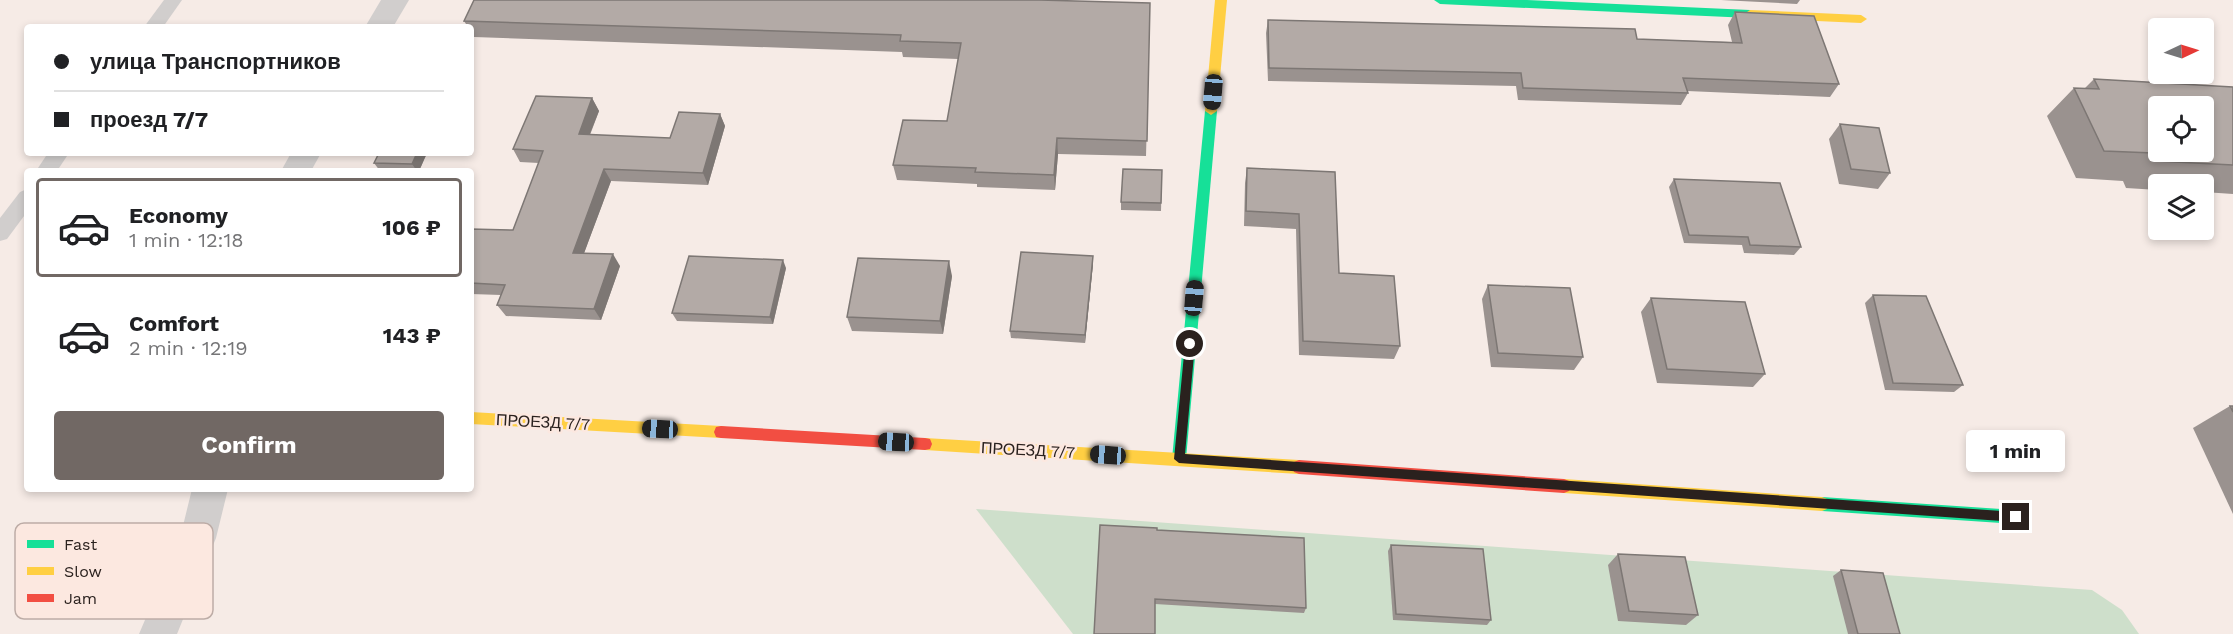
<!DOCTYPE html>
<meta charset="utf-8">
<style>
:root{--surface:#fff;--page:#f2f2f2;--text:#202124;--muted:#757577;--line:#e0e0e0;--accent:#716864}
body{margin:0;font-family:"Work Sans",sans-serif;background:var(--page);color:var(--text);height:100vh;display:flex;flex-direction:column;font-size:22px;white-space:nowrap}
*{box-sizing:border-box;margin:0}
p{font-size:20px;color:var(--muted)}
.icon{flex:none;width:33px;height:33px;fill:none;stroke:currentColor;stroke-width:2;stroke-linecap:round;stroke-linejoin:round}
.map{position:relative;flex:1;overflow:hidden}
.details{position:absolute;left:24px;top:168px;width:450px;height:324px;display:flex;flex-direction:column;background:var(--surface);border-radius:6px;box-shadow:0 3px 9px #0003}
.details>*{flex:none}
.banner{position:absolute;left:24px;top:24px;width:450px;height:132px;border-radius:6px;box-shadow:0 3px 9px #0003;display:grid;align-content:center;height:132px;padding:0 30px;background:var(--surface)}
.needle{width:39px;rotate:86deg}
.fabs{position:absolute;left:2148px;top:18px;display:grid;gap:12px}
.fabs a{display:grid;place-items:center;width:66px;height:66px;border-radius:6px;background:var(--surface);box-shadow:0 3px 9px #0003;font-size:30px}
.end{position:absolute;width:27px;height:27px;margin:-14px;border:8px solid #2a211e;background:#fff;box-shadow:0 0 0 3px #fff}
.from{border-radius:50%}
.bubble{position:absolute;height:42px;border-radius:6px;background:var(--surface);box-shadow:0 3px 9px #0003;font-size:20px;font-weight:700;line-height:42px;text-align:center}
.car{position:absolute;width:18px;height:36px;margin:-18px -9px;border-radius:8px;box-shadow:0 0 4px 2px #0007;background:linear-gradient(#222 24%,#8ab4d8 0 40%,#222 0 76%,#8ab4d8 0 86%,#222 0)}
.banner b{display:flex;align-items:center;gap:21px;height:57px;font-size:22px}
.banner b+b{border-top:2px solid var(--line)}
.banner i{width:15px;height:15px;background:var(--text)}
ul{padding:10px 0 0;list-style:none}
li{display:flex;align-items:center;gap:18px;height:99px;margin:0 12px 9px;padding:0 18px;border:3px solid transparent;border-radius:6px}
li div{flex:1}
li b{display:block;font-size:22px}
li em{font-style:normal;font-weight:700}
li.active{border-color:var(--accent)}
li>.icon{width:54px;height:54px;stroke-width:1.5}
.primary-button{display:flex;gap:12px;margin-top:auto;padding:12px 30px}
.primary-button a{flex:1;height:69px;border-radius:6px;background:var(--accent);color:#fff;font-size:24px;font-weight:700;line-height:69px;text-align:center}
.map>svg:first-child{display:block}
</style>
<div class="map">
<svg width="2233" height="634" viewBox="0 0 2233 634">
<rect width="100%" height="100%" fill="#f6ebe6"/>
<polygon fill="#cedfcb" points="976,509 2092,590 2122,610 2139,634 1073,634"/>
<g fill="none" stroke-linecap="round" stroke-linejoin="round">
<g fill="#d1cecd" fill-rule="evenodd">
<polygon points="164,0 182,0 163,27 144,27"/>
<polygon points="48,153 69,153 57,171 36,171"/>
<polygon points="27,189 27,212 7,239 0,241 0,218 20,192"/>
</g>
<g fill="#d1cecd" fill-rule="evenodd">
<polygon points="381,0 409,0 393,27 365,27"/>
<polygon points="291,153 321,153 311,171 281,171"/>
<polygon points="192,489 228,489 216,538 177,634 139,634 180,538"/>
</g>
<g fill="#16e098" fill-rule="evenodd">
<polygon points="1434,0 1527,0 1750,10 1756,14 1750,18 1440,4"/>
<polygon points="1211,107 1217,111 1186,459 1184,464 1179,466 1174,464 1172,459 1205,111"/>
<polygon points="1822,497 2016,510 2021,512 2023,517 2021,522 2016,524 1822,511 1817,509 1815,504 1817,499"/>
</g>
<g fill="#ffcf43" fill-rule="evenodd">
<polygon points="1215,0 1227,0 1217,111 1211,115 1205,111"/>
<polygon points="1750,10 1861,15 1867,19 1861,23 1750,18 1744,14"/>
<polygon points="471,412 721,426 726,427 728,432 726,437 721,438 471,424"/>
<polygon points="925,438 1299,460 1304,462 1306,467 1304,472 1299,474 925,450 920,449 918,444 920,439"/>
<polygon points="1564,479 1822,497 1827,499 1829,504 1827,509 1822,511 1564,493 1559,491 1557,486 1559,481"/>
</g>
<g fill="#f24e42" fill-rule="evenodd">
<polygon points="721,426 925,438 930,439 932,444 930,449 925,450 721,438 716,437 714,432 716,427"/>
<polygon points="1299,460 1564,479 1569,481 1571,486 1569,491 1564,493 1299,474 1294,472 1292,467 1294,462"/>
</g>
</g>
<g fill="#9a928f">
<polygon points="1721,0 1800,0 1797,4"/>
<polygon points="1150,3 1146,156 1058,154 1055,190 977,187 977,184 897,180 893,165 947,121 958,59 903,57 902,52 474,37 471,33 471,27 468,27 464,21"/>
<polygon points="1735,12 1839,84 1830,97 1687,91 1688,93 1681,105 1518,100 1516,86 1268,81 1266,33 1268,20 1637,39 1732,42 1728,25"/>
<polygon points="2094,79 2233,87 2233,194 2204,192 2204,184 2158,184 2158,190 2126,188 2123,181 2076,178 2047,116 2074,88 2085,88"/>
<polygon points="592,98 599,111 590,135 670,138 720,114 725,126 708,185 611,181 584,253 620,266 601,320 506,316 497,305 501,295 471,294 471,229 513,230 539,163 520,162 513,149"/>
<polygon points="1840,124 1890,173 1878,189 1839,184 1829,139"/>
<polygon points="379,153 427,153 419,171 380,171 374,163"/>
<polygon points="1247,168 1335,172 1339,273 1400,346 1394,359 1299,355 1296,229 1244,226 1245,183"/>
<polygon points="1162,170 1161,211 1121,210 1121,202"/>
<polygon points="1674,179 1801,247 1794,255 1744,253 1742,245 1684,243 1669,187"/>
<polygon points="1093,264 1085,343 1011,338 1010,331"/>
<polygon points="786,268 773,324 677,321 672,313"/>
<polygon points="952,276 943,334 852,331 847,317"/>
<polygon points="1488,285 1583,357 1574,370 1491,367 1482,299"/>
<polygon points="1873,295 1963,385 1954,392 1885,390 1865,303"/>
<polygon points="1651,298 1765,374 1753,387 1657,383 1641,312"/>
<polygon points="2230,406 2233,406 2233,514 2193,428"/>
<polygon points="1157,530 1306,608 1304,613 1155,604"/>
<polygon points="1391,545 1491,620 1487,625 1393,620 1388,551"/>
<polygon points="1618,554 1698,615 1686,625 1618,621 1608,565"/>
<polygon points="1841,570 1900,634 1848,634 1833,576"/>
</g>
<g fill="#7d7774">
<polygon points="592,98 599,111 585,146 579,134"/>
<polygon points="720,114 725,126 708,185 703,173"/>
<polygon points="1057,138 1058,154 1055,190 1054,175"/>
<polygon points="417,153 427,153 419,171 417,171 412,164"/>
<polygon points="604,169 611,181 580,264 573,253"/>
<polygon points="613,254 620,266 601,320 594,309"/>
<polygon points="1093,256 1093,264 1085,343 1085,335"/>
<polygon points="783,260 786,268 773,324 770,317"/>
<polygon points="949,261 952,276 943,334 940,321"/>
</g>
<g fill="#b3aaa6" stroke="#7d7774" stroke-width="1.5" fill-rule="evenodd">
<polygon points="474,0 1039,0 1150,3 1147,141 1057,138 1054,175 975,172 976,168 893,165 903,120 947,121 961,43 900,41 901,35 464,21"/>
<polygon points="1735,12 1814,16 1839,84 1683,78 1688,93 1523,88 1521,73 1269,68 1268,20 1635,29 1637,39 1742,43"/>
<path d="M2094,79L2233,87V165L2156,161L2153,153L2104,151L2074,88L2099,89ZM2158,106H2204V152H2158Z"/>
<polygon points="536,96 592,98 579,134 670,138 679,112 720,114 703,173 604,169 573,253 613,254 594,309 497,305 505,285 471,283 471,229 513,230 543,151 513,149"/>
<polygon points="1840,124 1879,128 1890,173 1851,169"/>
<polygon points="379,153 417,153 412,164 374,163"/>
<polygon points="1247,168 1335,172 1339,273 1394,276 1400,346 1303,341 1299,214 1246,211"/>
<polygon points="1123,169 1162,170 1161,203 1121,202"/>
<polygon points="1674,179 1780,183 1801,247 1750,245 1748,237 1689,235"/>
<polygon points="1021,252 1093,256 1085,335 1010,331"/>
<polygon points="689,256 783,260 770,317 672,313"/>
<polygon points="858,258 949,261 940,321 847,317"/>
<polygon points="1488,285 1570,288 1583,357 1498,353"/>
<polygon points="1873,295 1926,296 1963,385 1893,383"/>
<polygon points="1651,298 1745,302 1765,374 1667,369"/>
<polygon points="2230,406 2233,406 2233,412"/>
<polygon points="1100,525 1157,528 1157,530 1304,538 1306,608 1155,599 1155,634 1094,634"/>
<polygon points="1391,545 1483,549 1491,620 1396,614"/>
<polygon points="1618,554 1685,557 1698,615 1629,611"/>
<polygon points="1841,570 1883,573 1900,634 1858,634"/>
</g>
<polygon fill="#2a211e" points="1190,340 1195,344 1185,454 2016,512 2022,517 2016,522 1179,463 1174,459 1185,344"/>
<g text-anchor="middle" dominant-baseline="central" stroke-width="5" stroke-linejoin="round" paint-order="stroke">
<g font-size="16" fill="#2a211e" stroke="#fce8e0">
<text transform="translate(543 422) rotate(3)">ПРОЕЗД 7/7</text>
<text transform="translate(1028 450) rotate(3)">ПРОЕЗД 7/7</text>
</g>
</g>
<rect x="15" y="523" width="198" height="96" rx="9" fill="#fce8e0" stroke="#bdaca6" stroke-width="1.5"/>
<rect x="27" y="540" width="27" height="8" fill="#16e098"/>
<rect x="27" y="567" width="27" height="8" fill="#ffcf43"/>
<rect x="27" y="594" width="27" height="8" fill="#f24e42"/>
<g font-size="16" fill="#2a211e">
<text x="64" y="550">Fast</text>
<text x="64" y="577">Slow</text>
<text x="64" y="604">Jam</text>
</g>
</svg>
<div class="fabs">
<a><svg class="needle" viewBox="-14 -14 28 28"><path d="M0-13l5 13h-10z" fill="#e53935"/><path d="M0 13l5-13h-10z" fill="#757577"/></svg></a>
<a><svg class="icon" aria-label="locate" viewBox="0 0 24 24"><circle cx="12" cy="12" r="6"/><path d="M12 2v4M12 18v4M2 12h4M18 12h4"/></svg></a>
<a><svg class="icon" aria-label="layers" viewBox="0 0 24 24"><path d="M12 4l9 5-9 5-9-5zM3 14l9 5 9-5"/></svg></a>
</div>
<i class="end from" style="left:1190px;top:344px"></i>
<i class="end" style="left:2016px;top:517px"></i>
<div class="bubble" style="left:1966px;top:430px;width:99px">1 min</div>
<i class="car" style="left:1213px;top:92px;rotate:185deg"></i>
<i class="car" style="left:1194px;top:298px;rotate:5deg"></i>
<i class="car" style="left:660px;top:429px;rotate:273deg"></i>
<i class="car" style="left:896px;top:442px;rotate:273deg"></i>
<i class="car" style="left:1108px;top:455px;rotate:274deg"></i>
<div class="banner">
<b><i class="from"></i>улица Транспортников</b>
<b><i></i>проезд 7/7</b>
</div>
<section class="details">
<ul>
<li class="active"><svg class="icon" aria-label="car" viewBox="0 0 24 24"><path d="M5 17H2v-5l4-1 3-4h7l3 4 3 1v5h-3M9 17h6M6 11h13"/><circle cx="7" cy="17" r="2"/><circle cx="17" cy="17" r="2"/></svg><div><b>Economy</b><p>1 min · 12:18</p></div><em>106 ₽</em></li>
<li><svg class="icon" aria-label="car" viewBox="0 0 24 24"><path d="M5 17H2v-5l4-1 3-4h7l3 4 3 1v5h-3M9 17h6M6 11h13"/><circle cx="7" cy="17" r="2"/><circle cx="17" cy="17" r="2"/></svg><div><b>Comfort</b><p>2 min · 12:19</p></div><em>143 ₽</em></li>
</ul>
<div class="primary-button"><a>Confirm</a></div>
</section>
</div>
